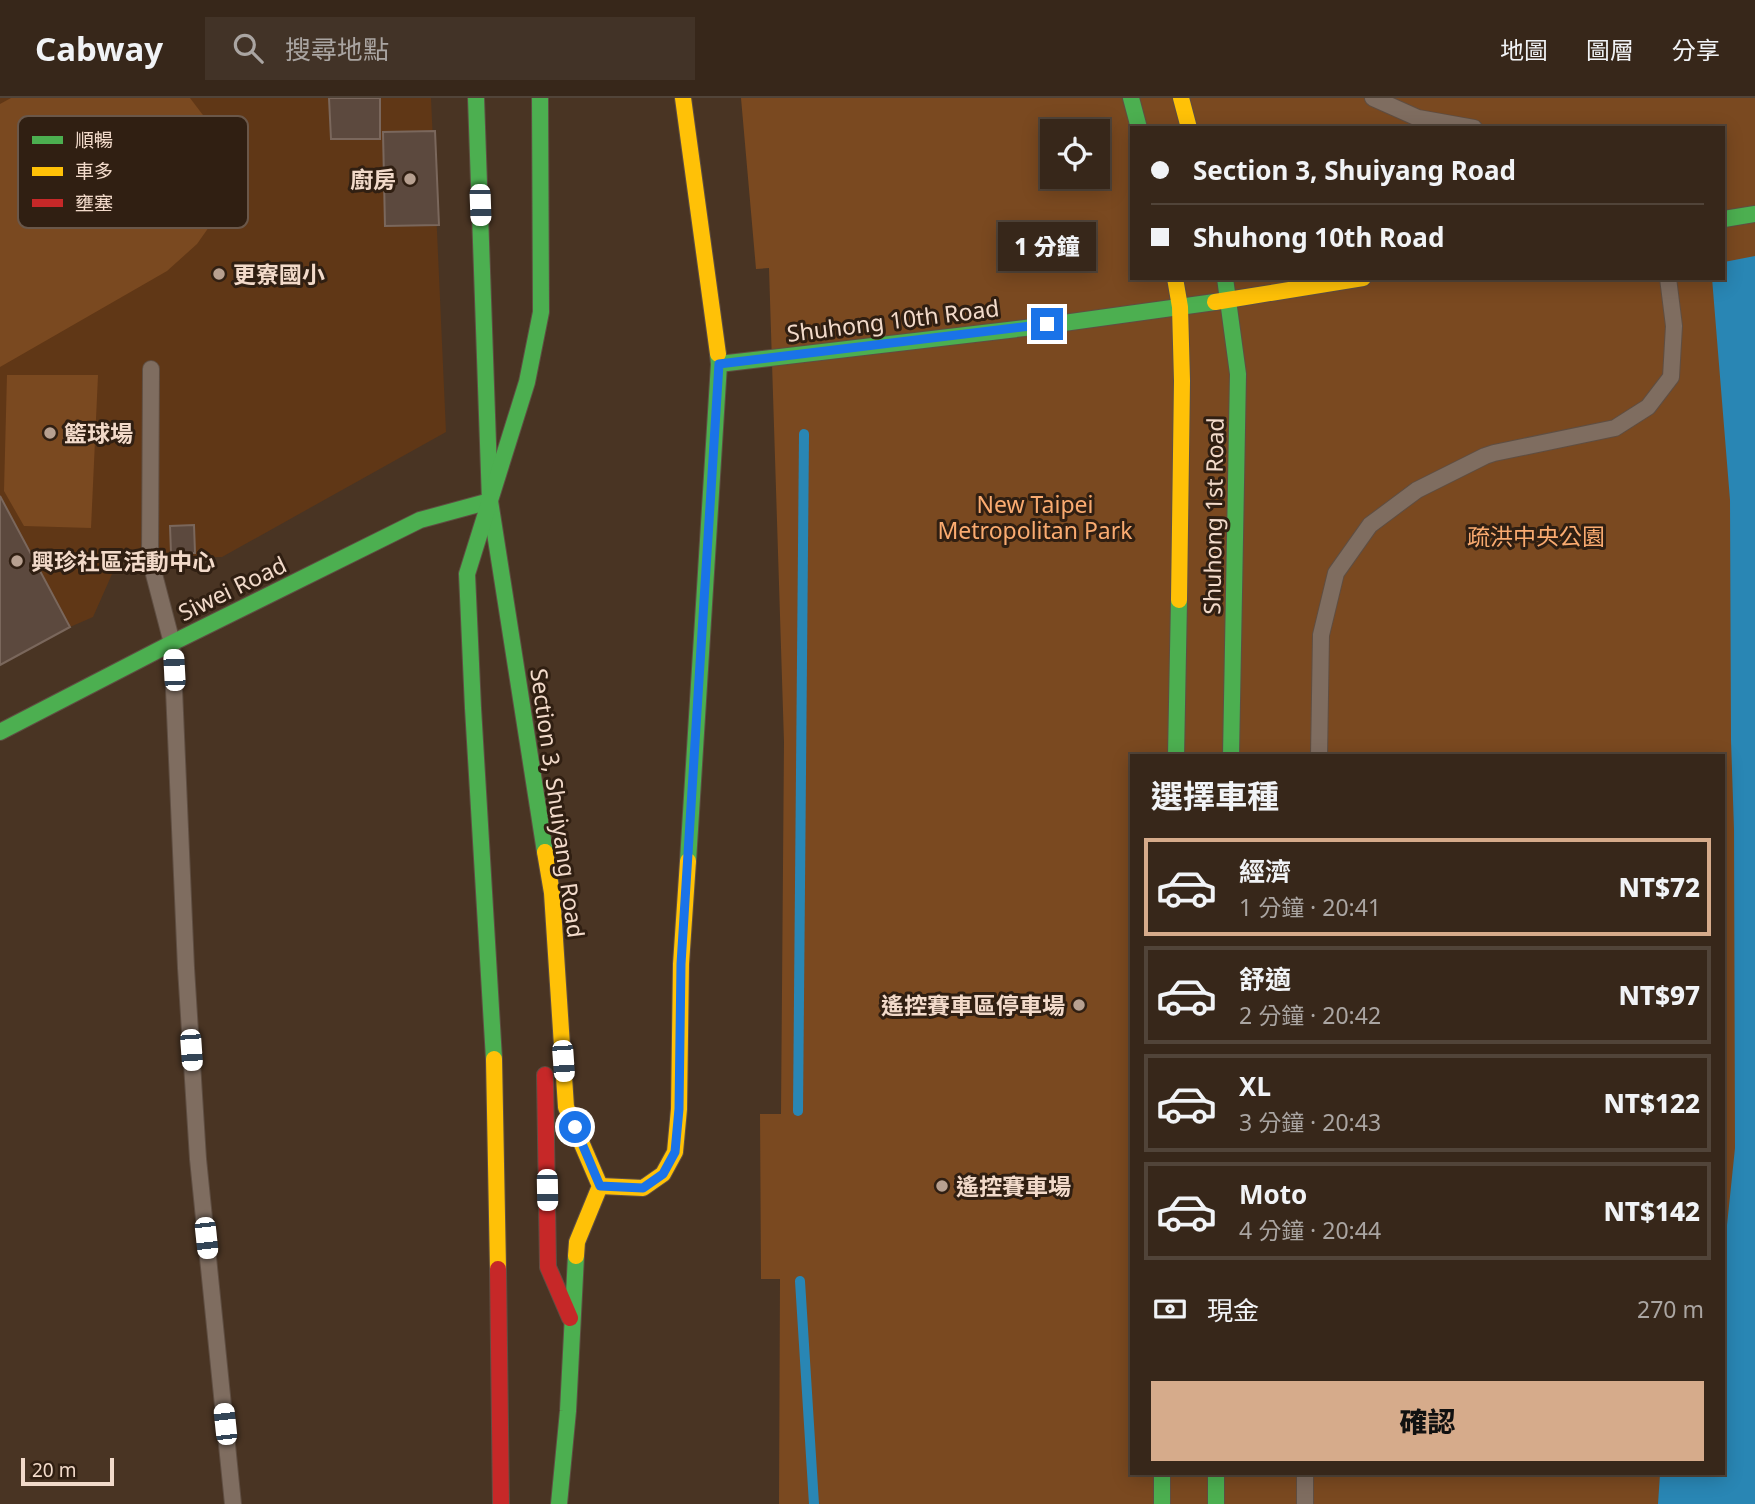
<!DOCTYPE html>
<html lang="zh-TW">
<meta charset="utf-8">
<style>
:root{--surface:#37271a;--page:#423327;--text:#f1f3f6;--muted:#aaa5a2;--line:#514439;--accent:#d6ab8b}
body{margin:0;font-family:"Noto Sans","Noto Sans TC",sans-serif;background:var(--page);color:var(--text);height:100vh;display:flex;flex-direction:column;font-size:26px;white-space:nowrap}
*{box-sizing:border-box;margin:0}
p{font-size:23px;color:var(--muted)}
.icon{flex:none;width:38px;height:38px;fill:none;stroke:currentColor;stroke-width:2;stroke-linecap:round;stroke-linejoin:round}
.map{position:relative;flex:1;overflow:hidden}
.side{position:absolute;left:1130px;top:656px;width:595px;height:721px;display:flex;flex-direction:column;background:var(--surface);border-radius:0px;box-shadow:0 4px 18px #0003,0 0 0 2px var(--line)}
.side>*{flex:none}
.banner{position:absolute;left:1130px;top:28px;width:595px;height:154px;border-radius:0px;box-shadow:0 4px 18px #0003,0 0 0 2px var(--line);display:grid;align-content:center;height:154px;padding:0 21px;background:var(--surface)}
.controls{position:absolute;left:1040px;top:21px;display:grid;gap:14px}
.controls a{display:grid;place-items:center;width:70px;height:70px;border-radius:0px;background:var(--surface);box-shadow:0 4px 18px #0003,0 0 0 2px var(--line);font-size:35px}
.scale{position:absolute;left:21px;bottom:18px;width:93px;box-sizing:border-box;padding-left:7px;border:4px solid #f2daca;border-top:0;font-size:19px;line-height:24px;white-space:nowrap;color:#f2daca;-webkit-text-stroke:5px #301f12;paint-order:stroke}
.end{position:absolute;width:32px;height:32px;margin:-16px;border:9px solid #1a73e8;background:#fff;box-shadow:0 0 0 4px #fff}
.from{border-radius:50%}
.bubble{position:absolute;height:49px;border-radius:0px;background:var(--surface);box-shadow:0 4px 18px #0003,0 0 0 2px var(--line);font-size:23px;font-weight:800;line-height:49px;text-align:center}
.car{position:absolute;width:21px;height:42px;margin:-21px -10px;border-radius:9px;box-shadow:0 0 5px 2px #0007;background:linear-gradient(#fff 24%,#345 0 40%,#fff 0 76%,#345 0 86%,#fff 0)}
.banner b{display:flex;align-items:center;gap:24px;height:66px;font-size:26px}
.banner b+b{border-top:2px solid var(--line)}
.banner i{width:18px;height:18px;background:var(--text)}
ul{padding:0;list-style:none}
li{display:flex;align-items:center;gap:21px;height:98px;margin:0 14px 10px;padding:0 7px;border:4px solid var(--line);border-radius:0px}
li div{flex:1}
li b{display:block;font-size:26px}
li em{font-style:normal;font-weight:800}
li.active{border-color:var(--accent)}
li>.icon{width:63px;height:63px;stroke-width:1.5}
h2{padding:0 21px;font-size:32px;line-height:84px}
.pay{display:flex;align-items:center;gap:18px;height:77px;padding:0 21px;font-size:26px}
.pay p{margin-inline-start:auto}
.cta{display:flex;gap:14px;margin-top:auto;padding:14px 21px}
.cta a{flex:1;height:80px;border-radius:0px;background:var(--accent);color:#111;font-size:28px;font-weight:800;line-height:80px;text-align:center}
header{display:flex;align-items:center;gap:42px;box-sizing:border-box;height:98px;padding:0 35px;background:var(--surface);border-bottom:2px solid var(--line)}
header strong{font-size:33px}
nav{display:flex;gap:38px;margin-inline-start:auto;font-size:24px}
.search{width:490px;height:63px;background:var(--page);display:flex;align-items:center;gap:18px;box-sizing:border-box;padding:0 24px;border-radius:0px;color:var(--muted);font-size:26px}
.map>svg:first-child{display:block}
</style>
<header>
<strong>Cabway</strong>
<div class="search"><svg class="icon" aria-label="search" viewBox="0 0 24 24"><circle cx="10" cy="10" r="6"/><path d="M15 15l6 6"/></svg>搜尋地點</div>
<nav><a>地圖</a><a>圖層</a><a>分享</a></nav>
</header>
<div class="map">
<svg width="1755" height="1406" viewBox="0 0 1755 1406">
<rect width="100%" height="100%" fill="#493423"/>
<polygon fill="#603716" points="0,0 431,0 446,334 222,459 150,461 120,458 93,519 70,529 0,398"/>
<g fill="#7a4920" fill-rule="evenodd">
<polygon points="11,0 190,0 209,25 219,50 226,84 216,119 197,146 167,173 0,269 0,6"/>
<path d="M741,0H1755V1406H779L780,1181H761L760,1016H781L784,644L769,170L756,171ZM1132,30H1724V180H1132ZM1052,33H1097V79H1052ZM1132,658H1724V1376H1132Z"/>
<polygon points="7,277 98,277 91,430 24,428 4,393"/>
</g>
<polygon fill="#2986b4" points="1755,158 1755,1406 1658,1406 1660,1376 1724,1376 1724,1156 1735,1050 1734,731 1731,642 1730,402 1712,180 1724,180 1724,164"/>
<g fill="none" stroke-linecap="round" stroke-linejoin="round">
<g stroke="#2986b4" stroke-width="10">
<polyline points="798,1013 804,336"/>
<polyline points="800,1183 814,1406"/>
</g>
</g>
<g fill="#5c493e" stroke="#7a675c" stroke-width="2">
<polygon points="329,0 380,0 380,41 331,41"/>
<polygon points="435,33 439,127 385,128 383,34"/>
<polygon points="0,398 70,529 0,567"/>
<polygon points="194,427 195,455 171,455 170,428"/>
</g>
<g fill="none" stroke-linecap="round" stroke-linejoin="round">
<g stroke="#5f4e42" stroke-width="18">
<g id="lane">
<polyline points="1373,0 1418,20 1474,30"/>
<polyline points="151,271 150,461 172,545 186,870 198,1061 233,1406"/>
<polyline points="1319,658 1321,537 1336,475 1370,427 1417,392 1485,358 1494,355 1615,330 1648,309 1671,279 1674,228 1668,180"/>
<polyline points="1305,1406 1305,1376"/>
</g>
</g>
<g stroke="#5f4e42" stroke-width="18">
<g id="fast">
<polyline points="476,0 490,403 545,754"/>
<polyline points="1131,0 1139,30"/>
<polyline points="1724,121 1755,116"/>
<polyline points="1225,180 1238,276 1231,658"/>
<polyline points="719,266 1042,228 1215,204"/>
<polyline points="0,634 172,545 420,422 490,403"/>
<polyline points="1176,658 1179,502"/>
<polyline points="688,763 719,266 718,256"/>
<polyline points="494,961 473,610 467,476 527,284 541,214 540,0"/>
<polyline points="1162,1376 1162,1406"/>
<polyline points="1216,1376 1216,1406"/>
<polyline points="559,1406 568,1313 576,1158"/>
</g>
</g>
<g stroke="#5f4e42" stroke-width="18">
<g id="slow">
<polyline points="683,0 718,256"/>
<polyline points="1181,0 1189,30"/>
<polyline points="1175,180 1180,209 1182,283 1179,502"/>
<polyline points="1215,204 1363,180"/>
<polyline points="545,754 552,795 566,1009 600,1088 577,1144 576,1158"/>
<polyline points="494,961 498,1171"/>
<polyline points="600,1088 643,1090 663,1076 675,1054 679,1011 681,866 688,763"/>
</g>
</g>
<g stroke="#5f4e42" stroke-width="18">
<g id="jam">
<polyline points="545,977 548,1169 570,1220"/>
<polyline points="498,1171 501,1406"/>
</g>
</g>
<use href="#lane" stroke="#7f6d60" stroke-width="16"/>
<use href="#fast" stroke="#4caf50" stroke-width="16"/>
<use href="#slow" stroke="#ffc107" stroke-width="16"/>
<use href="#jam" stroke="#c62828" stroke-width="16"/>
</g>
<g fill="none" stroke-linecap="round" stroke-linejoin="round">
<polyline stroke="#1a73e8" stroke-width="9" points="575,1029 600,1088 643,1090 663,1076 675,1054 679,1011 681,866 719,266 1047,226"/>
</g>
<g fill="#b7a090" stroke="#301f12" stroke-width="2.5">
<circle cx="410" cy="81" r="7"/>
<circle cx="219" cy="176" r="7"/>
<circle cx="50" cy="335" r="7"/>
<circle cx="17" cy="463" r="7"/>
<circle cx="1079" cy="907" r="7"/>
<circle cx="942" cy="1088" r="7"/>
</g>
<g text-anchor="middle" dominant-baseline="central" stroke-width="6" stroke-linejoin="round" paint-order="stroke">
<g font-size="23" font-weight="bold" fill="#f2daca" stroke="#301f12" text-anchor="start">
<text x="396" y="81" text-anchor="end">廚房</text>
<text x="233" y="176">更寮國小</text>
<text x="64" y="335">籃球場</text>
<text x="31" y="463">興珍社區活動中心</text>
<text x="1065" y="907" text-anchor="end">遙控賽車區停車場</text>
<text x="956" y="1088">遙控賽車場</text>
</g>
<g font-size="23" fill="#f2daca" stroke="#301f12">
<text transform="translate(893 222) rotate(-7)">Shuhong 10th Road</text>
<text transform="translate(1213 418) rotate(-89)">Shuhong 1st Road</text>
<text transform="translate(232 490) rotate(-26)">Siwei Road</text>
<text transform="translate(558 705) rotate(82)">Section 3, Shuiyang Road</text>
</g>
<g font-size="23" fill="#faab70" stroke="#301f12">
<text x="1035" y="406">New Taipei<tspan x="1035" dy="26">Metropolitan Park</tspan></text>
<text x="1536" y="438">疏洪中央公園</text>
</g>
</g>
<rect x="18" y="18" width="230" height="112" rx="10" fill="#301f12" stroke="#6a5749" stroke-width="2"/>
<rect x="32" y="38" width="31" height="8" fill="#4caf50"/>
<rect x="32" y="69" width="31" height="9" fill="#ffc107"/>
<rect x="32" y="101" width="31" height="8" fill="#c62828"/>
<g font-size="19" fill="#f2daca">
<text x="75" y="49">順暢</text>
<text x="75" y="80">車多</text>
<text x="75" y="112">壅塞</text>
</g>
</svg>
<div class="controls">
<a><svg class="icon" aria-label="locate" viewBox="0 0 24 24"><circle cx="12" cy="12" r="6"/><path d="M12 2v4M12 18v4M2 12h4M18 12h4"/></svg></a>
</div>
<div class="scale">20 m</div>
<i class="end from" style="left:575px;top:1029px"></i>
<i class="end" style="left:1047px;top:226px"></i>
<div class="bubble" style="left:998px;top:124px;width:98px">1 分鐘</div>
<i class="car" style="left:480px;top:107px;rotate:178deg"></i>
<i class="car" style="left:174px;top:572px;rotate:357deg"></i>
<i class="car" style="left:191px;top:952px;rotate:176deg"></i>
<i class="car" style="left:563px;top:963px;rotate:176deg"></i>
<i class="car" style="left:547px;top:1092px;rotate:179deg"></i>
<i class="car" style="left:206px;top:1140px;rotate:174deg"></i>
<i class="car" style="left:225px;top:1326px;rotate:354deg"></i>
<div class="banner">
<b><i class="from"></i>Section 3, Shuiyang Road</b>
<b><i></i>Shuhong 10th Road</b>
</div>
<section class="side">
<h2>選擇車種</h2>
<ul>
<li class="active"><svg class="icon" aria-label="car" viewBox="0 0 24 24"><path d="M5 17H2v-5l4-1 3-4h7l3 4 3 1v5h-3M9 17h6M6 11h13"/><circle cx="7" cy="17" r="2"/><circle cx="17" cy="17" r="2"/></svg><div><b>經濟</b><p>1 分鐘 · 20:41</p></div><em>NT$72</em></li>
<li><svg class="icon" aria-label="car" viewBox="0 0 24 24"><path d="M5 17H2v-5l4-1 3-4h7l3 4 3 1v5h-3M9 17h6M6 11h13"/><circle cx="7" cy="17" r="2"/><circle cx="17" cy="17" r="2"/></svg><div><b>舒適</b><p>2 分鐘 · 20:42</p></div><em>NT$97</em></li>
<li><svg class="icon" aria-label="car" viewBox="0 0 24 24"><path d="M5 17H2v-5l4-1 3-4h7l3 4 3 1v5h-3M9 17h6M6 11h13"/><circle cx="7" cy="17" r="2"/><circle cx="17" cy="17" r="2"/></svg><div><b>XL</b><p>3 分鐘 · 20:43</p></div><em>NT$122</em></li>
<li><svg class="icon" aria-label="car" viewBox="0 0 24 24"><path d="M5 17H2v-5l4-1 3-4h7l3 4 3 1v5h-3M9 17h6M6 11h13"/><circle cx="7" cy="17" r="2"/><circle cx="17" cy="17" r="2"/></svg><div><b>Moto</b><p>4 分鐘 · 20:44</p></div><em>NT$142</em></li>
</ul>
<div class="pay"><svg class="icon" aria-label="cash" viewBox="0 0 24 24"><path d="M3 7h18v10H3z"/><circle cx="12" cy="12" r="2"/></svg>現金<p>270 m</p></div>
<div class="cta"><a>確認</a></div>
</section>
</div>
